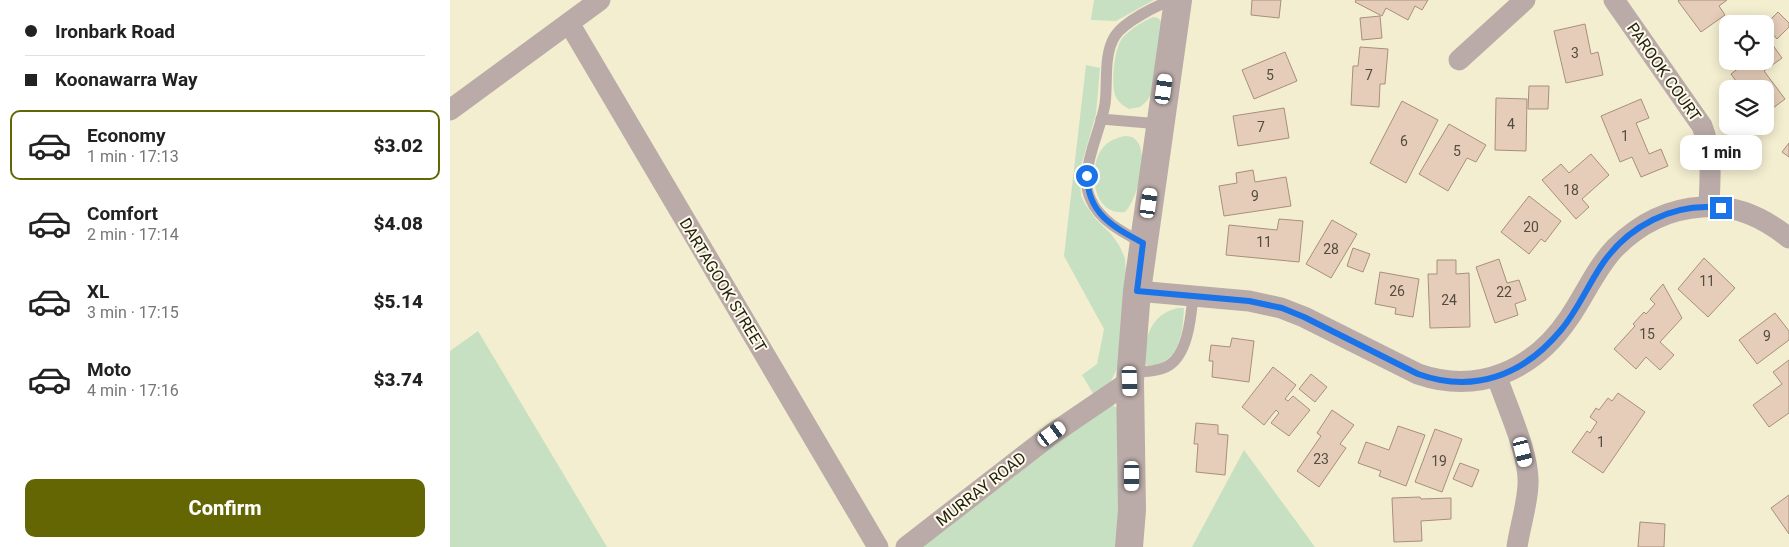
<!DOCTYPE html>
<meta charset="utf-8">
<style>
:root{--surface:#fff;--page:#f2f2f2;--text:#222;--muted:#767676;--line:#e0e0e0;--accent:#636602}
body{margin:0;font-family:Roboto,sans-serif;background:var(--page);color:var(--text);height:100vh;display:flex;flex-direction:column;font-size:19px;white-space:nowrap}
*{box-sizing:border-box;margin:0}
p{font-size:16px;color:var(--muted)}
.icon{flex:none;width:28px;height:28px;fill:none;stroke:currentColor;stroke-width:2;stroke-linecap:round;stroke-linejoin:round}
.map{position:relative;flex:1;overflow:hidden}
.drawer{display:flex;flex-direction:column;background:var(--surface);width:450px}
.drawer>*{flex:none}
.guide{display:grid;align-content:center;height:110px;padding:0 25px;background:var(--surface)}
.tools{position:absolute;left:1269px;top:15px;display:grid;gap:10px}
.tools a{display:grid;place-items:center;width:55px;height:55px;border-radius:10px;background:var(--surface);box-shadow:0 2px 12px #0003;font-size:25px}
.end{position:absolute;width:22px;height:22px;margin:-11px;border:6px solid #1a73e8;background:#fff;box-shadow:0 0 0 2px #fff}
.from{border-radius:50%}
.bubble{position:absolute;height:35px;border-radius:10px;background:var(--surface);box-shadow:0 2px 12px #0003;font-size:16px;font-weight:800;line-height:35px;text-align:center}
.car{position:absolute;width:15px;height:30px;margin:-15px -8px;border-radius:6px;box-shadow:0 0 4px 1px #0007;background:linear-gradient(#fff 24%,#345 0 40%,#fff 0 76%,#345 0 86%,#fff 0)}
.guide b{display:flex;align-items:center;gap:18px;height:48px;font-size:19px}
.guide b+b{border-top:1px solid var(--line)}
.guide i{width:12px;height:12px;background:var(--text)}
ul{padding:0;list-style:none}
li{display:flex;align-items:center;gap:15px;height:70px;margin:0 10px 8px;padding:0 15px;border:2px solid transparent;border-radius:10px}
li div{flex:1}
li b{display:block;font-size:19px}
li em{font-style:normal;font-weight:800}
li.selected{border-color:var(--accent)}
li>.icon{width:45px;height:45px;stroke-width:1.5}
.cta{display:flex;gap:10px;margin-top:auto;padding:10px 25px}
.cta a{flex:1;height:58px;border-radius:10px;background:var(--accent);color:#fff;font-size:20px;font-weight:800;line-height:58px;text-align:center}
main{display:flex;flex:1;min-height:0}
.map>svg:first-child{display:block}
</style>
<main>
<section class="drawer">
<div class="guide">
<b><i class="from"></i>Ironbark Road</b>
<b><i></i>Koonawarra Way</b>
</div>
<ul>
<li class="selected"><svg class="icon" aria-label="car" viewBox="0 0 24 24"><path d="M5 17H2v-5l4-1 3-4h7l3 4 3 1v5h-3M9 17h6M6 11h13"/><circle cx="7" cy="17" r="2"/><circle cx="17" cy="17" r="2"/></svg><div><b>Economy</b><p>1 min · 17:13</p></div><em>$3.02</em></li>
<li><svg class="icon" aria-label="car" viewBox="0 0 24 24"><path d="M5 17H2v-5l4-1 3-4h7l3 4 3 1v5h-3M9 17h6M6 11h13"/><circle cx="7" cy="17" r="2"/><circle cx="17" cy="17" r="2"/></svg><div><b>Comfort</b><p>2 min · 17:14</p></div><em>$4.08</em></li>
<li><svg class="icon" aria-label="car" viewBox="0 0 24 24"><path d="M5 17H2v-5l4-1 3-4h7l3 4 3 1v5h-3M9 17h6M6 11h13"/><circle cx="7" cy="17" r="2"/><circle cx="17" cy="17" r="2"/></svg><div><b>XL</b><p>3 min · 17:15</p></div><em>$5.14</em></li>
<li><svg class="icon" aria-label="car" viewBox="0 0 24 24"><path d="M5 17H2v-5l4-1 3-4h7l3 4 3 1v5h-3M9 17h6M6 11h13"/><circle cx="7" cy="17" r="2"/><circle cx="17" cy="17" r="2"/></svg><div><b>Moto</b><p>4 min · 17:16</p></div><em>$3.74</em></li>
</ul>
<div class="cta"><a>Confirm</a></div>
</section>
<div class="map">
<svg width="1339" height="547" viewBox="0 0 1339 547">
<rect width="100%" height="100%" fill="#f4eed0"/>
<g fill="#c7e0c2">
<polygon points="644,0 704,0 666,21 641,20"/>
<path d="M703,17L708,18L712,22L703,92L696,102L690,107L679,109C673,106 668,102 665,95C661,82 664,52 671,40C678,30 692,22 703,17Z"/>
<polygon points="636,65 650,68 646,114 632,163 630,180 631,196 635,204 645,218 661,234 669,245 675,258 676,274 669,365 661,381 644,395 632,375 647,364 654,329 614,256"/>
<path d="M675,136C705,135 689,199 675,212C643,216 637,169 652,149C657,141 666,138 675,136Z"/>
<path d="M728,308H734C733,328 731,356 709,364C703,366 699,366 694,364C695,338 699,315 728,308Z"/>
<polygon points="28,331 157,547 0,547 0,351"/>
<polygon points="662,405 669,409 668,547 468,547 601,444"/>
<polygon points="794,450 865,547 742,547"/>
</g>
<g fill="#e6cdb9" stroke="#a78f7d">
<polygon points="802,0 831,0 829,18 801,15"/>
<polygon points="906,0 978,0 972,10 965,6 958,20 936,8 932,16 905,2"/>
<polygon points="1229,0 1277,0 1269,6 1275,15 1251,32 1228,1"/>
<polygon points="1328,12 1339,23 1339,27 1327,39 1315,25"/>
<polygon points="930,16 932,38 912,40 910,18"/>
<polygon points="1135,24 1141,54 1148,52 1153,75 1116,83 1104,31"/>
<polygon points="1322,44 1332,58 1314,71 1335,99 1315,114 1315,89 1292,89 1281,74 1298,61 1315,61 1315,49"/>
<polygon points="910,47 938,49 935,84 930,84 929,107 901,105 903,66 908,66"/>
<polygon points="835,52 847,81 804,99 792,70"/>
<polygon points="1079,86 1099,86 1098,109 1078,109"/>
<polygon points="1046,98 1077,99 1076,151 1045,150"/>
<polygon points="1191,99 1199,118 1186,123 1199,154 1211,149 1218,166 1191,177 1182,157 1170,162 1151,116"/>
<polygon points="952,101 988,120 956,183 920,163"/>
<polygon points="834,108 839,138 788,146 783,116"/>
<polygon points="999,124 1036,145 1026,162 1017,158 998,191 969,174"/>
<polygon points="1339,143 1339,157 1332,152"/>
<polygon points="1141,154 1159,175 1132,199 1139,207 1126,219 1092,180 1111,164 1119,173"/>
<polygon points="803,170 805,182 836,177 841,206 774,216 769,186 787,183 786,173"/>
<polygon points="1079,196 1111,221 1095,242 1091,239 1079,254 1051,232"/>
<polygon points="829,219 853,221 849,262 776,255 779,225 827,230"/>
<polygon points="882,220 907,234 881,278 856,264"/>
<polygon points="903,248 920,254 913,272 897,266"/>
<polygon points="1254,258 1285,288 1258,317 1228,289"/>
<polygon points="1049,259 1057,283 1069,280 1076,300 1065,304 1068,315 1045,323 1026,267"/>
<polygon points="987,260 1006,260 1006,274 1019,273 1020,327 980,328 978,274 987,274"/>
<polygon points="930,272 969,279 963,317 945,314 946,308 925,304"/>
<polygon points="1213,284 1232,318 1210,342 1224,355 1210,370 1196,357 1186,369 1164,349 1185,326 1183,324 1194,312 1196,314 1205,304 1200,299"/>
<polygon points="1325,313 1339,331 1339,340 1307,364 1289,340"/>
<polygon points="782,338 804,341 799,382 762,377 763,361 759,361 761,345 780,347"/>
<polygon points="1339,360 1339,413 1319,427 1303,405 1332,384 1323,372"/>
<polygon points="823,367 846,385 835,399 838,401 843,396 860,410 839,436 821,423 829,413 826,410 814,425 792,407"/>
<polygon points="861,374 877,387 865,402 849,389"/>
<polygon points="1168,393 1195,412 1153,473 1122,452 1137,431 1140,433 1147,422 1140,417 1146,408 1149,410 1158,398 1162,401"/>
<polygon points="882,410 904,425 890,444 896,448 869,487 847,471 871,436 867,433"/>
<polygon points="746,423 768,425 768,434 778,435 775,475 746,472 748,444 744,444"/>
<polygon points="948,426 975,435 956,486 929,476 931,471 908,463 916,442 939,450"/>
<polygon points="985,429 1012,439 992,492 965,482"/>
<polygon points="1010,463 1029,470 1022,487 1003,479"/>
<polygon points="1339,495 1339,534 1321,508"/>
<polygon points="970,497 971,499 1001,498 1001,519 971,521 972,541 944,542 942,498"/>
<polygon points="1190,522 1215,524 1214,547 1188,547"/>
</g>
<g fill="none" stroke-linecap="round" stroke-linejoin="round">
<g stroke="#baaba8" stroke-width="11">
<polyline points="651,119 710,124"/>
<path d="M693,243C674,233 650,221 641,200C637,192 636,183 637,174C639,150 651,128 655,104C658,83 653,55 665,36C674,22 707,5 723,0"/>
<path d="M681,372C692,372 705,372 716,367C738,357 741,317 743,296"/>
</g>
<g stroke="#baaba8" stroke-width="21">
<path d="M1164,0L1252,126C1263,154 1260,177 1259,206"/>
<polyline points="119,23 428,547"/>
<polyline points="1009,60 1075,0"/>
<polyline points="0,110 150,0"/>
<path d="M687,291L799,301L831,308L854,317L968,374C1029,395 1084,370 1119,318C1135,295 1146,268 1165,248C1189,224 1218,209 1252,207C1285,204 1314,218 1339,238"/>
<path d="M1047,377C1057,407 1080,455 1078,485C1077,506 1070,526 1067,547"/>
<polyline points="456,547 602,434 680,381"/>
</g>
<polyline stroke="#baaba8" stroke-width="28" points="679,547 682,510 680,381 687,291 728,0"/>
</g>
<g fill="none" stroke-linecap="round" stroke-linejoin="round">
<path stroke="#1a73e8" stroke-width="6" d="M637,176C638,214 663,227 693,243L687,291L799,301L832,308L854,317L968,374C1024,394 1074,375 1111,330C1127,311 1137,287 1151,266C1177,226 1224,202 1271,208"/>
</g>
<g text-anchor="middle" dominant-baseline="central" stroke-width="4" stroke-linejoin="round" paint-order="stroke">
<g font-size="14" fill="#544c3f">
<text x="1125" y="53">3</text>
<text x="820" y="75">5</text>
<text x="919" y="75">7</text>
<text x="1061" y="124">4</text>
<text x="811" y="127">7</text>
<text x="1175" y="136">1</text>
<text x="954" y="141">6</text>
<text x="1007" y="151">5</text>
<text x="1121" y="190">18</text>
<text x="805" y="196">9</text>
<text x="1081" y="227">20</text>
<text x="814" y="242">11</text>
<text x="881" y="249">28</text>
<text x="1257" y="281">11</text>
<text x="947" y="291">26</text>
<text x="1054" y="292">22</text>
<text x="999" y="300">24</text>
<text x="1197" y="334">15</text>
<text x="1317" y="336">9</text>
<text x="1151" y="442">1</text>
<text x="871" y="459">23</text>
<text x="989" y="461">19</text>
</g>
<g font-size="16" fill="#242116" stroke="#fefbe9">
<text transform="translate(1214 72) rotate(55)">PAROOK COURT</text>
<text transform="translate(273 285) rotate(59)">DARTAGOOK STREET</text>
<text transform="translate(531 489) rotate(-38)">MURRAY ROAD</text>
</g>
</g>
</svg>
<div class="tools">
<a><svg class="icon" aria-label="locate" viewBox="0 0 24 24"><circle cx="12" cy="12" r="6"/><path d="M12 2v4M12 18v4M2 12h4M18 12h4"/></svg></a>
<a><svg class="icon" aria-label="layers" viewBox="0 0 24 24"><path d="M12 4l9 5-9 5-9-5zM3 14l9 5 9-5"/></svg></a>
</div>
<i class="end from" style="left:637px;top:176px"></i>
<i class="end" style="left:1271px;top:208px"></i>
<div class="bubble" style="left:1230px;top:135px;width:82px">1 min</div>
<i class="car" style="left:714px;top:89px;rotate:8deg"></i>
<i class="car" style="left:699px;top:203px;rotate:8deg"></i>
<i class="car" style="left:680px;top:381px;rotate:178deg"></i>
<i class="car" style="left:602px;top:434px;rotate:54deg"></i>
<i class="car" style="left:1073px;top:452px;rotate:166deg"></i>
<i class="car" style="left:682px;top:476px;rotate:180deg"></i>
</div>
</main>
